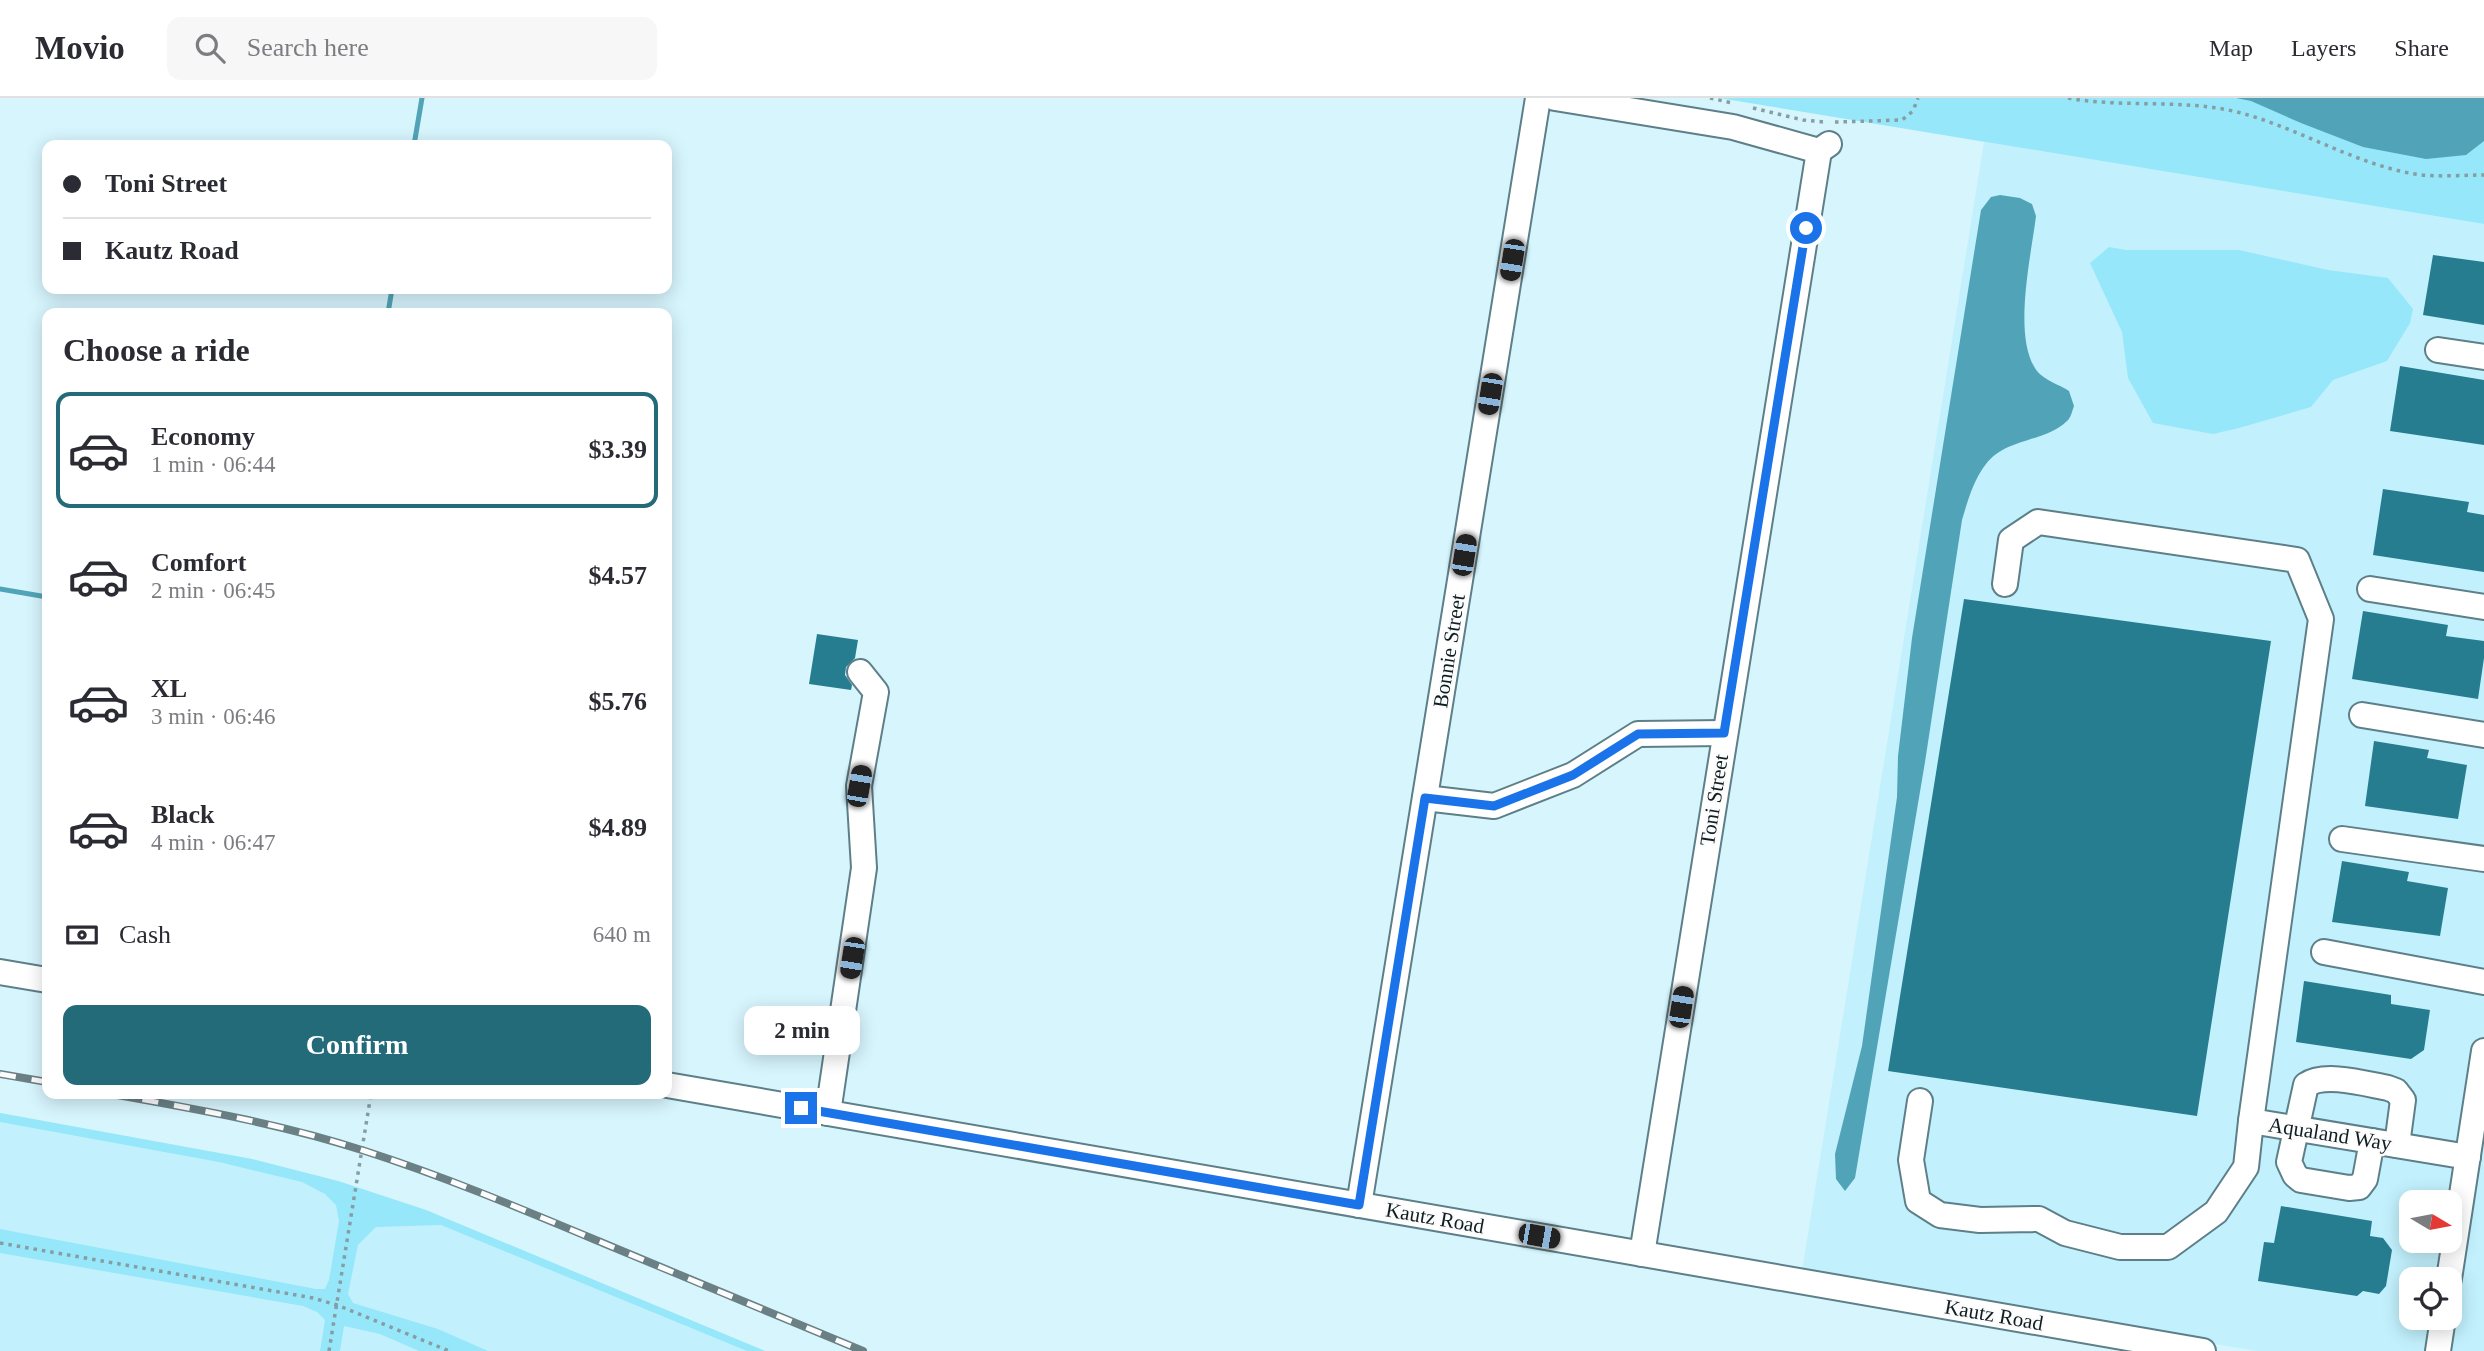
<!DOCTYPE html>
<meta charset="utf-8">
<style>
:root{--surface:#fff;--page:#f7f7f7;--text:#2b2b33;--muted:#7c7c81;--line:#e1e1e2;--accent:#246b79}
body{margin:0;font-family:"Times New Roman",serif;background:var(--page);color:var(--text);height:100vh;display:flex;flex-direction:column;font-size:26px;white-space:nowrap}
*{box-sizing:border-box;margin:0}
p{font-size:23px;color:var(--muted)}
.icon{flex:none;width:38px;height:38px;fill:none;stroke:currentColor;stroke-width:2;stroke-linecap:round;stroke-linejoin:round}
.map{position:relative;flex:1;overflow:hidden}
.drawer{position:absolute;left:42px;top:210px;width:630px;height:791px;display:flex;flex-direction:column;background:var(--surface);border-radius:14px;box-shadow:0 4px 18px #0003}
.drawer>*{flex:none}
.top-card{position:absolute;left:42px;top:42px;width:630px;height:154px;border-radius:14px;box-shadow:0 4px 18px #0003;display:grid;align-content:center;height:154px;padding:0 21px;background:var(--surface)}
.needle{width:46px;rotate:100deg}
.controls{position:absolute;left:2399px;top:1092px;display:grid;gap:14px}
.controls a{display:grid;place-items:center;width:63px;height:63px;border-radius:14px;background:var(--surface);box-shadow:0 4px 18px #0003;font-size:35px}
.end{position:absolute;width:32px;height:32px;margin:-16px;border:9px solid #1a73e8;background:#fff;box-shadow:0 0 0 4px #fff}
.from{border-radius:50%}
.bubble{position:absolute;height:49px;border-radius:14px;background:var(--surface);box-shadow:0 4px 18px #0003;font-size:23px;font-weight:600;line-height:49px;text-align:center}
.car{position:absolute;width:21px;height:42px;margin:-21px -10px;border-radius:9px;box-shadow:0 0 5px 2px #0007;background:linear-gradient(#222 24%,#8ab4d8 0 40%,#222 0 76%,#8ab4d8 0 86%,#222 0)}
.top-card b{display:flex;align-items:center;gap:24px;height:66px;font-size:26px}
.top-card b+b{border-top:2px solid var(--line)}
.top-card i{width:18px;height:18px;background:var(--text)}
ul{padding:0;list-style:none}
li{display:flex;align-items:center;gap:21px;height:116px;margin:0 14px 10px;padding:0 7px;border:4px solid transparent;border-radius:14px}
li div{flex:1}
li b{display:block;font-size:26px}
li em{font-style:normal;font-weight:600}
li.active{border-color:var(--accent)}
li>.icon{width:63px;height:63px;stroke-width:1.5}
h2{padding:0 21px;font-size:32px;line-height:84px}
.pay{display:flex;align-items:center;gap:18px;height:77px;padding:0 21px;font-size:26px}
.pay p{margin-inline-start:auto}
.action{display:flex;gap:14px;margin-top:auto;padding:14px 21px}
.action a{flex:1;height:80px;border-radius:14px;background:var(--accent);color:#fff;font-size:28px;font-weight:600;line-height:80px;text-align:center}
header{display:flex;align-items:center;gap:42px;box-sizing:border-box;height:98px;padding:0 35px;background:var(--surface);border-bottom:2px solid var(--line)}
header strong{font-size:33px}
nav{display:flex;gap:38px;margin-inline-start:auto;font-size:24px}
.search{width:490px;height:63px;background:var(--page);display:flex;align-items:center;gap:18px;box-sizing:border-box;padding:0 24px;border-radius:14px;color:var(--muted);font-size:26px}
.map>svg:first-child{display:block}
</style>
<header>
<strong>Movio</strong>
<div class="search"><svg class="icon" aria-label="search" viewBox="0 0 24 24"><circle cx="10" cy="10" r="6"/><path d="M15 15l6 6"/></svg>Search here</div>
<nav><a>Map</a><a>Layers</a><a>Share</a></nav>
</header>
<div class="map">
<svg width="2484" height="1253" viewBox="0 0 2484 1253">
<rect width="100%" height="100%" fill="#d7f5fd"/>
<g fill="#c2f1fd" fill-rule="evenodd">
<path d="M1984,44L2484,126V1253H2257L1801,1179ZM2412,1104H2450V1143H2412ZM2412,1181H2450V1220H2412Z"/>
<polygon points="0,1015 252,1061 338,1083 426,1112 765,1253 0,1253"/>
</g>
<g fill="#96e7fa">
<polygon points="1719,0 2484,0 2484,126"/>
<polygon points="2109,149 2126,152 2239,152 2328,172 2388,180 2413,211 2410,225 2387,263 2333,282 2311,309 2239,330 2213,336 2153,325 2128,280 2122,234 2090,165"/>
<polygon points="0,1015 252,1061 338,1083 426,1112 765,1253 747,1253 441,1127 376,1129 358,1147 348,1196 353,1205 438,1231 488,1253 419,1253 380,1236 344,1228 340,1253 320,1253 325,1222 317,1214 303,1208 0,1155 0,1131 316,1191 325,1191 329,1182 339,1123 336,1107 325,1096 302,1084 219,1064 0,1024"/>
</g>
<g fill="#51a4b7">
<polygon points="2236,0 2484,0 2484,43 2466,57 2426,61 2363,49 2301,25 2251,3"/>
<path d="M2000,97L2020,100L2032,106L2036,118C2031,159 2012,240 2037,273C2044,282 2060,287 2069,293L2074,308C2072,313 2071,320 2067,323C2046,344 2006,340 1986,366C1973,383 1968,402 1962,422L1925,664L1855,1080L1845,1093L1836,1081L1835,1056L1862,948L1897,699L1898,658L1912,540L1981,112L1991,99Z"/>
</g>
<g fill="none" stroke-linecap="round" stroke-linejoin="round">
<g stroke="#51a4b7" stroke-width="5">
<polyline points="414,47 422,0"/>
<polyline points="388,215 392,191"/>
<polyline points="0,491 47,499"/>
</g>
</g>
<g fill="#267d8f">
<polygon points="2433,157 2484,164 2484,227 2423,217"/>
<polygon points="2400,268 2484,282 2484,347 2390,333"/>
<polygon points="2383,391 2469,404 2467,414 2484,417 2484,474 2373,457"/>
<polygon points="1964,501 2271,543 2197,1018 1888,973"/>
<polygon points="2363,513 2448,527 2446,538 2484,543 2484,560 2478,601 2352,581"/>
<polygon points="817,536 858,542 855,560 846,569 845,577 852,587 851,592 809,586"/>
<polygon points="2374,643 2429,652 2427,660 2467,667 2458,721 2365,708"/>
<polygon points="2342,763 2409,774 2407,783 2448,790 2440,838 2332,824"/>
<polygon points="2304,883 2391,897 2391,906 2430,912 2424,952 2411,961 2296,944"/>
<polygon points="2281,1108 2372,1123 2370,1138 2383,1140 2392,1152 2386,1188 2379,1196 2363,1193 2357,1198 2258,1183 2264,1144 2274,1145"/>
</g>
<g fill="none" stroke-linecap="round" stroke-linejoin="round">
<g stroke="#5d7f88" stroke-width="28">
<g id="minor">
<polyline points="1555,0 1733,29 1819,53"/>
<polyline points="2438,252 2484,259"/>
<polyline points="2005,486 2011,442 2038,424 2297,462 2321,521 2251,1023"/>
<polyline points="2370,491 2484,509"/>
<polyline points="2362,617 2484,637"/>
<polyline points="1425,700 1494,708 1573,677 1638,636 1724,635"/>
<polyline points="2342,741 2484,761"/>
<polyline points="2324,854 2484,884"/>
<polyline points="0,874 47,882"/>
<polyline points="667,987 2203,1253"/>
<polyline points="1920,1003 1911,1062 1918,1103 1940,1117 1980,1122 2039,1121 2065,1135 2120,1149 2168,1149 2216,1114 2246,1069 2251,1023 2468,1059"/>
<polyline points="828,1015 864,770 859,688 876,594 860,574"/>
<path d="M2372,1043L2365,1081L2359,1089L2349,1090L2301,1082L2295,1077L2289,1064L2306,987C2325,974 2366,986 2388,990L2396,993L2403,1002L2397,1047"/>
<polyline points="1359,1107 1538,0"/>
<polyline points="1642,1156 1819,53 1829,46"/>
<polyline points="2449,1181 2484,953"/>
<polyline points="2438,1253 2443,1220"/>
</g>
</g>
<g stroke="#859da3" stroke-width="3.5" stroke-dasharray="3.5 5" stroke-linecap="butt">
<polyline points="1710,0 1732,5"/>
<path d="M2068,0C2122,10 2179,1 2233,13C2293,27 2348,63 2409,75C2433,80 2460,77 2484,77"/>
<polyline points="1753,10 1803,22 1824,24"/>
<polyline points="1835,24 1902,22 1913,13 1918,0"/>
<polyline points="0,1145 313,1200 337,1207 449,1253"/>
<polyline points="329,1253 371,996"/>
</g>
<use href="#minor" stroke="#fff" stroke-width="24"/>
<g stroke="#6a8085" stroke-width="8">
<g id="rail">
<polyline points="0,976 47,984"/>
<path d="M111,996C196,1011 282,1026 365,1053C446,1079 524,1112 603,1145C689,1181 776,1217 863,1253"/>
</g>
</g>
<use href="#rail" stroke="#fcfcfc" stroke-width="5" stroke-dasharray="16" stroke-linecap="butt"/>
</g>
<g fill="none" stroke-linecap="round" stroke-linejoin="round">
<polyline stroke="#1a73e8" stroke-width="9" points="801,1010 1359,1107 1425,700 1494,708 1573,677 1638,636 1724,635 1806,130"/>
</g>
<g text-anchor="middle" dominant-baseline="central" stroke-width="5" stroke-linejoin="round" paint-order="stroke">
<g font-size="21" fill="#0f1e21" stroke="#fcfcfc">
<text transform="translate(1449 553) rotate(-81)">Bonnie Street</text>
<text transform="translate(1714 702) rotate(-81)">Toni Street</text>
<text transform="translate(2330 1036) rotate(9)">Aqualand Way</text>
<text transform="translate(1435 1120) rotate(10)">Kautz Road</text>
<text transform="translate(1994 1217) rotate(10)">Kautz Road</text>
</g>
</g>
</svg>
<div class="controls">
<a><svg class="needle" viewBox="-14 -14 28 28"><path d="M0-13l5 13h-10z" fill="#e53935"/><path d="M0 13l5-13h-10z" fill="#7c7c81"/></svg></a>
<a><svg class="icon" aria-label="locate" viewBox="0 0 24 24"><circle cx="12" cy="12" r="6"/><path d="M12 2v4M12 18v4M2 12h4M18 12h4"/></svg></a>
</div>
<i class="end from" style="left:1806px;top:130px"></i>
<i class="end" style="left:801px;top:1010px"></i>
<div class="bubble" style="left:744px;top:908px;width:116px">2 min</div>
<i class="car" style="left:1512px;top:162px;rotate:189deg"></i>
<i class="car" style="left:1490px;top:296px;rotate:189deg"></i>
<i class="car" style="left:1464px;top:457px;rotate:9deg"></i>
<i class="car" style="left:859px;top:688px;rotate:10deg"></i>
<i class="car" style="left:852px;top:860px;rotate:189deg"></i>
<i class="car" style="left:1681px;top:909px;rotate:9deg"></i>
<i class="car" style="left:1539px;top:1138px;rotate:100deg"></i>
<div class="top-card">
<b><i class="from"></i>Toni Street</b>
<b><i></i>Kautz Road</b>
</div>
<section class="drawer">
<h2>Choose a ride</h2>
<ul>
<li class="active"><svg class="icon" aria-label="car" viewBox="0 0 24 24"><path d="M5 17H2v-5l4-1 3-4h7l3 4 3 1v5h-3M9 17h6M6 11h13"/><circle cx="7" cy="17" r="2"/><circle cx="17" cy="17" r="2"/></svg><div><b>Economy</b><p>1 min · 06:44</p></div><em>$3.39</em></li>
<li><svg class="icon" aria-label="car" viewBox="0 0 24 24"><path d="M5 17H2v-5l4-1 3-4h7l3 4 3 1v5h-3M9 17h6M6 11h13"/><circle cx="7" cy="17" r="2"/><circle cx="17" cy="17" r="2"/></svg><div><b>Comfort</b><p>2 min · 06:45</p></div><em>$4.57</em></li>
<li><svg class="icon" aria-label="car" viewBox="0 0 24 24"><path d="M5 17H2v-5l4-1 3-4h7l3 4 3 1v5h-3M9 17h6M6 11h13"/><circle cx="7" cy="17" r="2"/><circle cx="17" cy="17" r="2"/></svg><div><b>XL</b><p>3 min · 06:46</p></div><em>$5.76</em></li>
<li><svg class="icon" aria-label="car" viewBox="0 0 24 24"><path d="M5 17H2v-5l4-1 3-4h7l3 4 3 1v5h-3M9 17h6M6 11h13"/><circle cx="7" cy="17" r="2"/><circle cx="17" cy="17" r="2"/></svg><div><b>Black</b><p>4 min · 06:47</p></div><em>$4.89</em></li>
</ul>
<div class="pay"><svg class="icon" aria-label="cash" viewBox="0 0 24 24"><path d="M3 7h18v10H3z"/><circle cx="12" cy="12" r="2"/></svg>Cash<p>640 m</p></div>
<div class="action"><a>Confirm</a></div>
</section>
</div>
